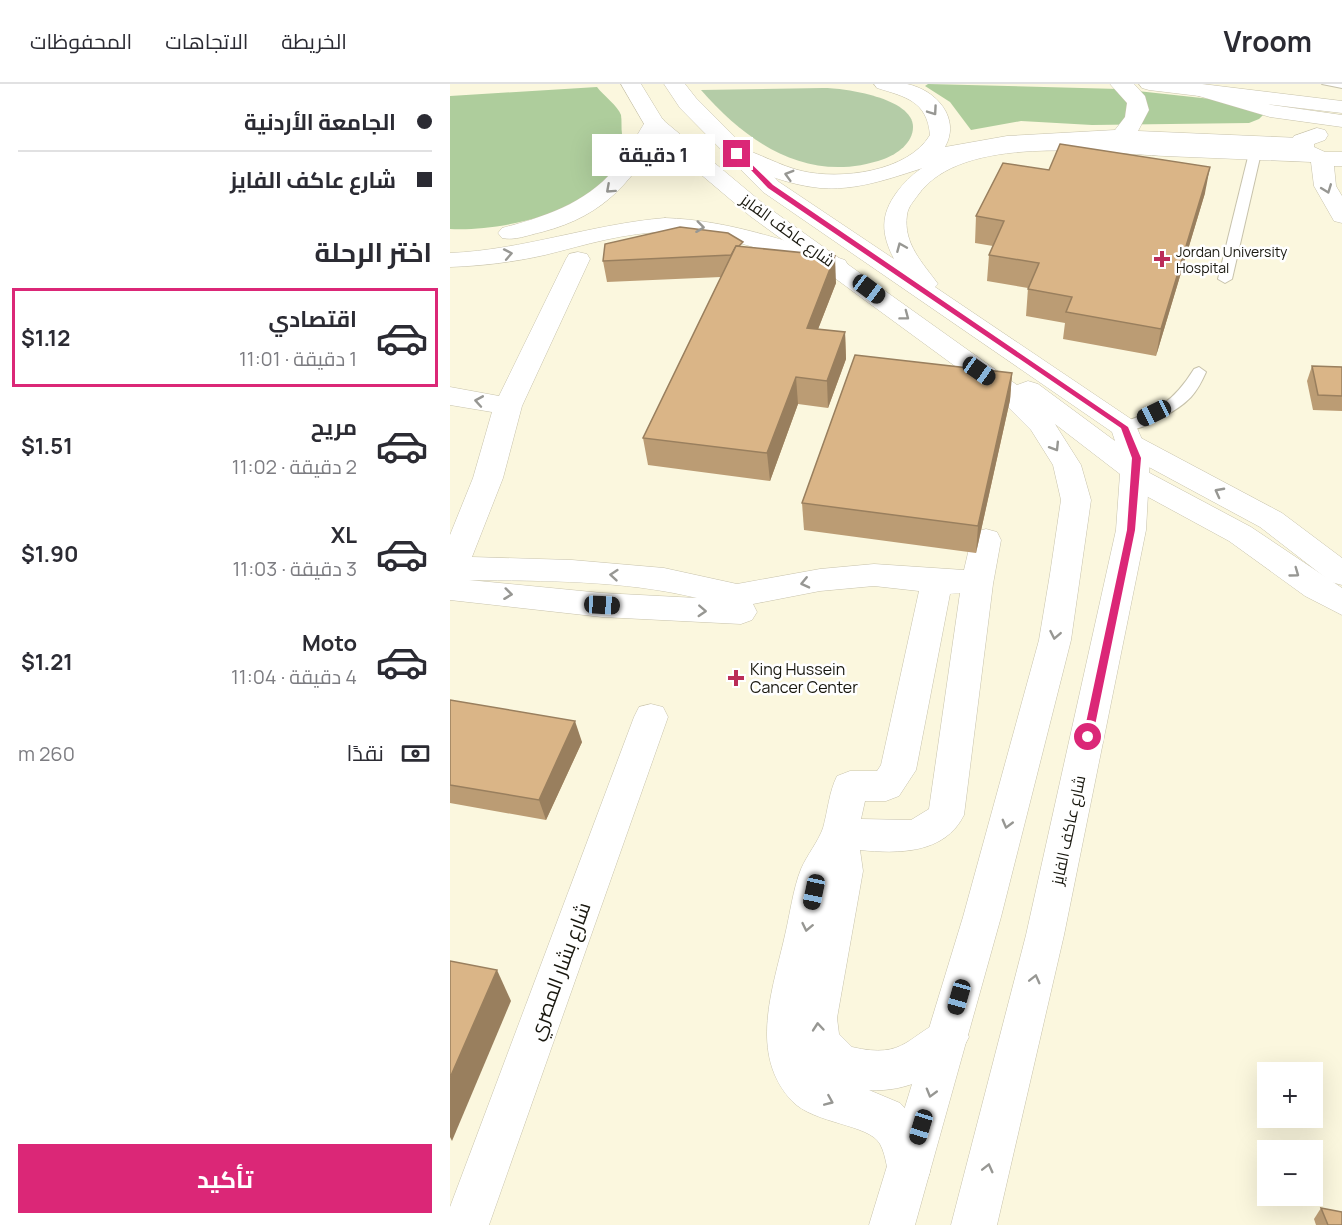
<!DOCTYPE html>
<html lang="ar">
<meta charset="utf-8">
<style>
:root{--surface:#fff;--page:#f7f7f7;--text:#2b2b33;--muted:#7c7c81;--line:#e1e1e2;--accent:#db2777}
body{margin:0;font-family:Manrope,Cairo,sans-serif;background:var(--page);color:var(--text);direction:rtl;height:100vh;display:flex;flex-direction:column;font-size:22px;white-space:nowrap}
*{box-sizing:border-box;margin:0}
p{font-size:20px;color:var(--muted)}
.icon{flex:none;width:33px;height:33px;fill:none;stroke:currentColor;stroke-width:2;stroke-linecap:round;stroke-linejoin:round}
.map{position:relative;flex:1;overflow:hidden;direction:ltr}
.details{display:flex;flex-direction:column;background:var(--surface);width:450px}
.details>*{flex:none}
.guide{display:grid;align-content:center;height:132px;padding:0 18px;background:var(--surface)}
.buttons{position:absolute;left:807px;top:978px;display:grid;gap:12px}
.buttons a{display:grid;place-items:center;width:66px;height:66px;border-radius:0px;background:var(--surface);box-shadow:0 6px 24px #0002;font-size:30px}
.end{position:absolute;width:27px;height:27px;margin:-14px;border:8px solid #db2777;background:#fff;box-shadow:0 0 0 3px #fff}
.from{border-radius:50%}
.bubble{position:absolute;height:42px;border-radius:0px;background:var(--surface);box-shadow:0 6px 24px #0002;font-size:20px;font-weight:700;line-height:42px;text-align:center;direction:rtl}
.car{position:absolute;width:18px;height:36px;margin:-18px -9px;border-radius:8px;box-shadow:0 0 4px 2px #0007;background:linear-gradient(#222 24%,#8ab4d8 0 40%,#222 0 76%,#8ab4d8 0 86%,#222 0)}
.guide b{display:flex;align-items:center;gap:21px;height:57px;font-size:22px}
.guide b+b{border-top:2px solid var(--line)}
.guide i{width:15px;height:15px;background:var(--text)}
ul{padding:0;list-style:none}
li{display:flex;align-items:center;gap:18px;height:99px;margin:0 12px 9px;padding:0 6px;border:3px solid transparent;border-radius:0px}
li div{flex:1}
li b{display:block;font-size:22px}
li em{font-style:normal;font-weight:700}
li.active{border-color:var(--accent)}
li>.icon{width:54px;height:54px;stroke-width:1.5}
h2{padding:0 18px;font-size:27px;line-height:72px}
.pay{display:flex;align-items:center;gap:15px;height:66px;padding:0 18px;font-size:22px}
.pay p{margin-inline-start:auto}
.cta{display:flex;gap:12px;margin-top:auto;padding:12px 18px}
.cta a{flex:1;height:69px;border-radius:0px;background:var(--accent);color:#fff;font-size:24px;font-weight:700;line-height:69px;text-align:center}
header{display:flex;align-items:center;gap:36px;box-sizing:border-box;height:84px;padding:0 30px;background:var(--surface);border-bottom:2px solid var(--line)}
header strong{font-size:28px}
nav{display:flex;gap:33px;margin-inline-start:auto;font-size:21px}
main{display:flex;flex:1;min-height:0}
.map>svg:first-child{display:block}
</style>
<header>
<strong>Vroom</strong>
<nav><a>الخريطة</a><a>الاتجاهات</a><a>المحفوظات</a></nav>
</header>
<main>
<div class="map">
<svg width="892" height="1141" viewBox="0 0 892 1141">
<rect width="100%" height="100%" fill="#fbf7de"/>
<path fill="#b4cca7" d="M373,4C395,4 463,14 463,43C463,59 447,70 434,75C360,101 299,61 251,6Z"/>
<g fill="#aecd9c">
<polygon points="478,0 669,5 807,20 816,28 809,35 799,39 642,41 571,37 521,46 500,18 475,2"/>
<path d="M147,3C153,11 168,22 171,31C172,37 171,44 172,50C172,59 173,69 169,77C148,128 49,148 0,145V12Z"/>
</g>
<g fill="none" stroke-linecap="round" stroke-linejoin="round">
<g stroke="#c7c2ab" stroke-width="2">
<g id="lane">
<polygon points="872,0 892,0 892,4"/>
<polygon points="805,65 811,69 782,195 775,199 768,195 799,69"/>
<path d="M749,283L756,288C752,297 748,305 741,313C729,326 687,351 669,346L666,343L669,340C706,327 723,319 744,285Z"/>
</g>
</g>
<g stroke="#c7c2ab" stroke-width="1">
<g id="street">
<polygon points="750,0 822,21 892,31 892,43 820,33 742,10 739,6 742,2"/>
<path d="M867,44L875,46L878,51L875,56L864,60V63L875,68H892V82H884L886,102L892,112V139L884,137L864,102L861,78C849,73 844,71 841,57L844,52Z"/>
<path d="M128,168L137,170L140,175L72,322L53,394L22,473L122,476L214,484L287,500L370,485L424,480L514,486L521,456L525,448L536,445L547,448L551,456L543,500L514,731C495,770 448,770 410,766L413,787L387,934L389,950L402,963C457,976 457,950 498,934L513,939L519,953C503,988 457,1009 419,1006L450,1019L463,1033L474,1061L480,1088L474,1104L458,1110L442,1104C437,1090 437,1073 430,1060C419,1040 364,1040 342,1017C298,970 323,905 335,851C340,830 343,805 351,785C357,771 368,758 373,744C378,726 379,708 387,692L400,687H427L431,681L469,507L424,502L370,507L303,520L307,528L302,536L291,540L152,533L0,516V451L23,394L42,328L0,321V303L49,312L116,175L119,170ZM19,496C95,497 173,496 247,514L152,509ZM510,509L479,725L461,736L411,735L415,717H436L449,712L466,686L500,510Z"/>
<polygon points="681,352 691,354 832,429 892,474 892,501 881,498 810,443 671,368 667,361 671,354"/>
<polygon points="686,384 696,387 801,443 892,504 892,531 855,512 779,457 676,401 671,394 676,387"/>
<polygon points="201,620 213,623 218,633 39,1141 0,1141 0,1123 184,633 189,623"/>
</g>
</g>
<g stroke="#c7c2ab" stroke-width="1">
<path id="secondary" d="M171,0H191L213,36L316,122L567,301L578,297L588,300L665,357L662,348L313,108L230,24L214,0H235L246,14L329,98L444,175C431,150 430,131 447,108C499,37 633,55 710,58C760,61 811,62 861,64L869,66L872,71L869,76L861,78C812,76 764,74 715,72C648,69 512,49 468,111C463,118 458,123 457,131C453,160 473,179 488,200L485,203L684,337L700,374L696,446L614,851L547,1141H501L576,851L666,446L670,390L605,340L631,381L641,416L621,556L551,833L465,1141H419L513,833L589,556L600,490L611,416L603,381L581,346L550,315L300,132L197,45Z"/>
</g>
<g stroke="#c7c2ab" stroke-width="1">
<g id="primary">
<path d="M424,0C434,0 447,0 457,0C487,6 511,35 495,63L557,52L665,46L675,33L677,19L660,0H684L695,12L699,26L688,47L851,54L859,56L862,61L859,66L851,68C769,64 687,56 606,61C573,62 538,65 507,74C462,85 417,108 370,104C338,101 308,88 279,75L276,70L279,65L287,63C309,69 330,82 352,87C390,96 458,88 480,51C477,17 456,13 427,4Z"/>
<polygon points="689,0 752,0 892,17 892,29 699,6 692,4"/>
<path d="M205,33L213,35L216,40C183,96 157,131 92,148C78,151 65,157 52,154L48,149L52,144C97,132 141,118 170,78C180,65 188,49 197,35Z"/>
<path d="M215,134C278,136 336,157 395,176L398,181L395,186L386,188C329,174 277,148 217,148C176,148 135,161 95,171C64,178 32,182 0,183V169C73,166 142,140 215,134Z"/>
</g>
</g>
<use href="#lane" fill="#fff" fill-rule="evenodd"/>
<use href="#street" fill="#fff" fill-rule="evenodd"/>
<use href="#secondary" fill="#fff" fill-rule="evenodd"/>
<use href="#primary" fill="#fff" fill-rule="evenodd"/>
</g>
<g fill="#bb9c74">
<polygon points="755,109 706,272 613,255 615,239 576,232 578,204 537,197 539,171 543,162 525,159 526,132"/>
<polygon points="294,163 386,199 368,245 395,248 396,275 378,324 348,320 320,397 198,381 193,354 271,193 157,198 153,177"/>
<polygon points="862,282 892,283 892,327 863,326 857,297"/>
<polygon points="562,289 560,316 526,469 354,446 352,419"/>
<polygon points="0,616 132,658 96,736 0,719"/>
<polygon points="871,1124 892,1141 866,1141 864,1135"/>
</g>
<g fill="#997f5e">
<polygon points="760,83 755,109 706,272 711,245"/>
<polygon points="385,172 386,199 358,271 357,244"/>
<polygon points="395,248 396,275 378,324 377,297"/>
<polygon points="562,289 560,316 526,469 528,442"/>
<polygon points="346,293 348,320 320,397 317,369"/>
<polygon points="125,637 132,658 96,736 89,716"/>
<polygon points="47,886 61,917 2,1057 0,1053 0,994"/>
</g>
<g fill="#dab587" stroke="#997f5e" stroke-width="1.5">
<polygon points="610,60 760,83 711,245 616,228 622,213 578,205 589,179 539,171 554,137 526,132 553,79 599,86"/>
<polygon points="230,143 278,149 293,158 289,162 286,162 281,171 153,177 155,160"/>
<polygon points="286,162 385,172 357,244 395,248 377,297 346,293 317,369 193,354"/>
<polygon points="405,271 562,289 528,442 352,419"/>
<polygon points="862,282 892,283 892,312 868,311"/>
<polygon points="0,616 125,637 89,716 0,701"/>
<polygon points="0,877 47,886 0,994"/>
<polygon points="871,1124 892,1128 892,1141 878,1141"/>
</g>
<defs><path id="oneway-chevron" d="M-2-3.5L2.5 0L-2 3.5" fill="none" stroke-width="1.6" stroke-linecap="round" stroke-linejoin="round" transform="scale(1.5)"/></defs>
<g stroke="#979793">
<use href="#oneway-chevron" transform="translate(483 27) rotate(55)"/>
<use href="#oneway-chevron" transform="translate(339 91) rotate(-164)"/>
<use href="#oneway-chevron" transform="translate(160 105) rotate(138)"/>
<use href="#oneway-chevron" transform="translate(877 105) rotate(69)"/>
<use href="#oneway-chevron" transform="translate(250 143) rotate(7)"/>
<use href="#oneway-chevron" transform="translate(451 163) rotate(-113)"/>
<use href="#oneway-chevron" transform="translate(58 170) rotate(-11)"/>
<use href="#oneway-chevron" transform="translate(455 232) rotate(37)"/>
<use href="#oneway-chevron" transform="translate(29 317) rotate(-170)"/>
<use href="#oneway-chevron" transform="translate(605 363) rotate(58)"/>
<use href="#oneway-chevron" transform="translate(769 408) rotate(-152)"/>
<use href="#oneway-chevron" transform="translate(845 489) rotate(36)"/>
<use href="#oneway-chevron" transform="translate(164 491) rotate(-175)"/>
<use href="#oneway-chevron" transform="translate(355 499) rotate(167)"/>
<use href="#oneway-chevron" transform="translate(58 510) rotate(7)"/>
<use href="#oneway-chevron" transform="translate(252 527) rotate(3)"/>
<use href="#oneway-chevron" transform="translate(605 551) rotate(101)"/>
<use href="#oneway-chevron" transform="translate(557 740) rotate(105)"/>
<use href="#oneway-chevron" transform="translate(357 843) rotate(102)"/>
<use href="#oneway-chevron" transform="translate(585 895) rotate(-76)"/>
<use href="#oneway-chevron" transform="translate(368 943) rotate(-95)"/>
<use href="#oneway-chevron" transform="translate(481 1009) rotate(106)"/>
<use href="#oneway-chevron" transform="translate(379 1017) rotate(23)"/>
<use href="#oneway-chevron" transform="translate(538 1084) rotate(-76)"/>
</g>
<polygon fill="#db2777" points="285,69 290,69 323,101 678,343 691,374 685,446 642,656 638,657 633,653 677,446 682,374 671,344 318,104"/>
<g fill="#bb2c58" stroke="#fff" stroke-width="2">
<path d="M709 166h6v6h6v6h-6v6h-6v-6h-6v-6h6z"/>
<path d="M283 585h6v6h6v6h-6v6h-6v-6h-6v-6h6z"/>
</g>
<g text-anchor="middle" dominant-baseline="central" stroke-width="5" stroke-linejoin="round" paint-order="stroke">
<g font-size="14" fill="#18170e" stroke="#fff" text-anchor="start">
<text x="726" y="167">Jordan University<tspan x="726" dy="16">Hospital</tspan></text>
</g>
<g font-size="16" fill="#18170e" stroke="#fff">
<text transform="translate(338 146) rotate(36)">شارع عاكف الفايز</text>
<text transform="translate(618 746) rotate(-78)">شارع عاكف الفايز</text>
</g>
<g font-size="16" fill="#18170e" stroke="#fff" text-anchor="start">
<text x="300" y="585">King Hussein<tspan x="300" dy="18">Cancer Center</tspan></text>
</g>
<g font-size="20" fill="#18170e" stroke="#fff">
<text transform="translate(109 887) rotate(-70)">شارع بشار المصري</text>
</g>
</g>
</svg>
<div class="buttons">
<a>+</a>
<a>−</a>
</div>
<i class="end from" style="left:638px;top:653px"></i>
<i class="end" style="left:287px;top:70px"></i>
<div class="bubble" style="left:142px;top:50px;width:123px">1 دقيقة</div>
<i class="car" style="left:419px;top:205px;rotate:127deg"></i>
<i class="car" style="left:529px;top:287px;rotate:125deg"></i>
<i class="car" style="left:704px;top:329px;rotate:244deg"></i>
<i class="car" style="left:152px;top:521px;rotate:93deg"></i>
<i class="car" style="left:364px;top:808px;rotate:192deg"></i>
<i class="car" style="left:509px;top:913px;rotate:196deg"></i>
<i class="car" style="left:471px;top:1043px;rotate:197deg"></i>
</div>
<section class="details">
<div class="guide">
<b><i class="from"></i>الجامعة الأردنية</b>
<b><i></i>شارع عاكف الفايز</b>
</div>
<h2>اختر الرحلة</h2>
<ul>
<li class="active"><svg class="icon" aria-label="car" viewBox="0 0 24 24"><path d="M5 17H2v-5l4-1 3-4h7l3 4 3 1v5h-3M9 17h6M6 11h13"/><circle cx="7" cy="17" r="2"/><circle cx="17" cy="17" r="2"/></svg><div><b>اقتصادي</b><p>1 دقيقة · 11:01</p></div><em>$1.12</em></li>
<li><svg class="icon" aria-label="car" viewBox="0 0 24 24"><path d="M5 17H2v-5l4-1 3-4h7l3 4 3 1v5h-3M9 17h6M6 11h13"/><circle cx="7" cy="17" r="2"/><circle cx="17" cy="17" r="2"/></svg><div><b>مريح</b><p>2 دقيقة · 11:02</p></div><em>$1.51</em></li>
<li><svg class="icon" aria-label="car" viewBox="0 0 24 24"><path d="M5 17H2v-5l4-1 3-4h7l3 4 3 1v5h-3M9 17h6M6 11h13"/><circle cx="7" cy="17" r="2"/><circle cx="17" cy="17" r="2"/></svg><div><b>XL</b><p>3 دقيقة · 11:03</p></div><em>$1.90</em></li>
<li><svg class="icon" aria-label="car" viewBox="0 0 24 24"><path d="M5 17H2v-5l4-1 3-4h7l3 4 3 1v5h-3M9 17h6M6 11h13"/><circle cx="7" cy="17" r="2"/><circle cx="17" cy="17" r="2"/></svg><div><b>Moto</b><p>4 دقيقة · 11:04</p></div><em>$1.21</em></li>
</ul>
<div class="pay"><svg class="icon" aria-label="cash" viewBox="0 0 24 24"><path d="M3 7h18v10H3z"/><circle cx="12" cy="12" r="2"/></svg>نقدًا<p>260 m</p></div>
<div class="cta"><a>تأكيد</a></div>
</section>
</main>
